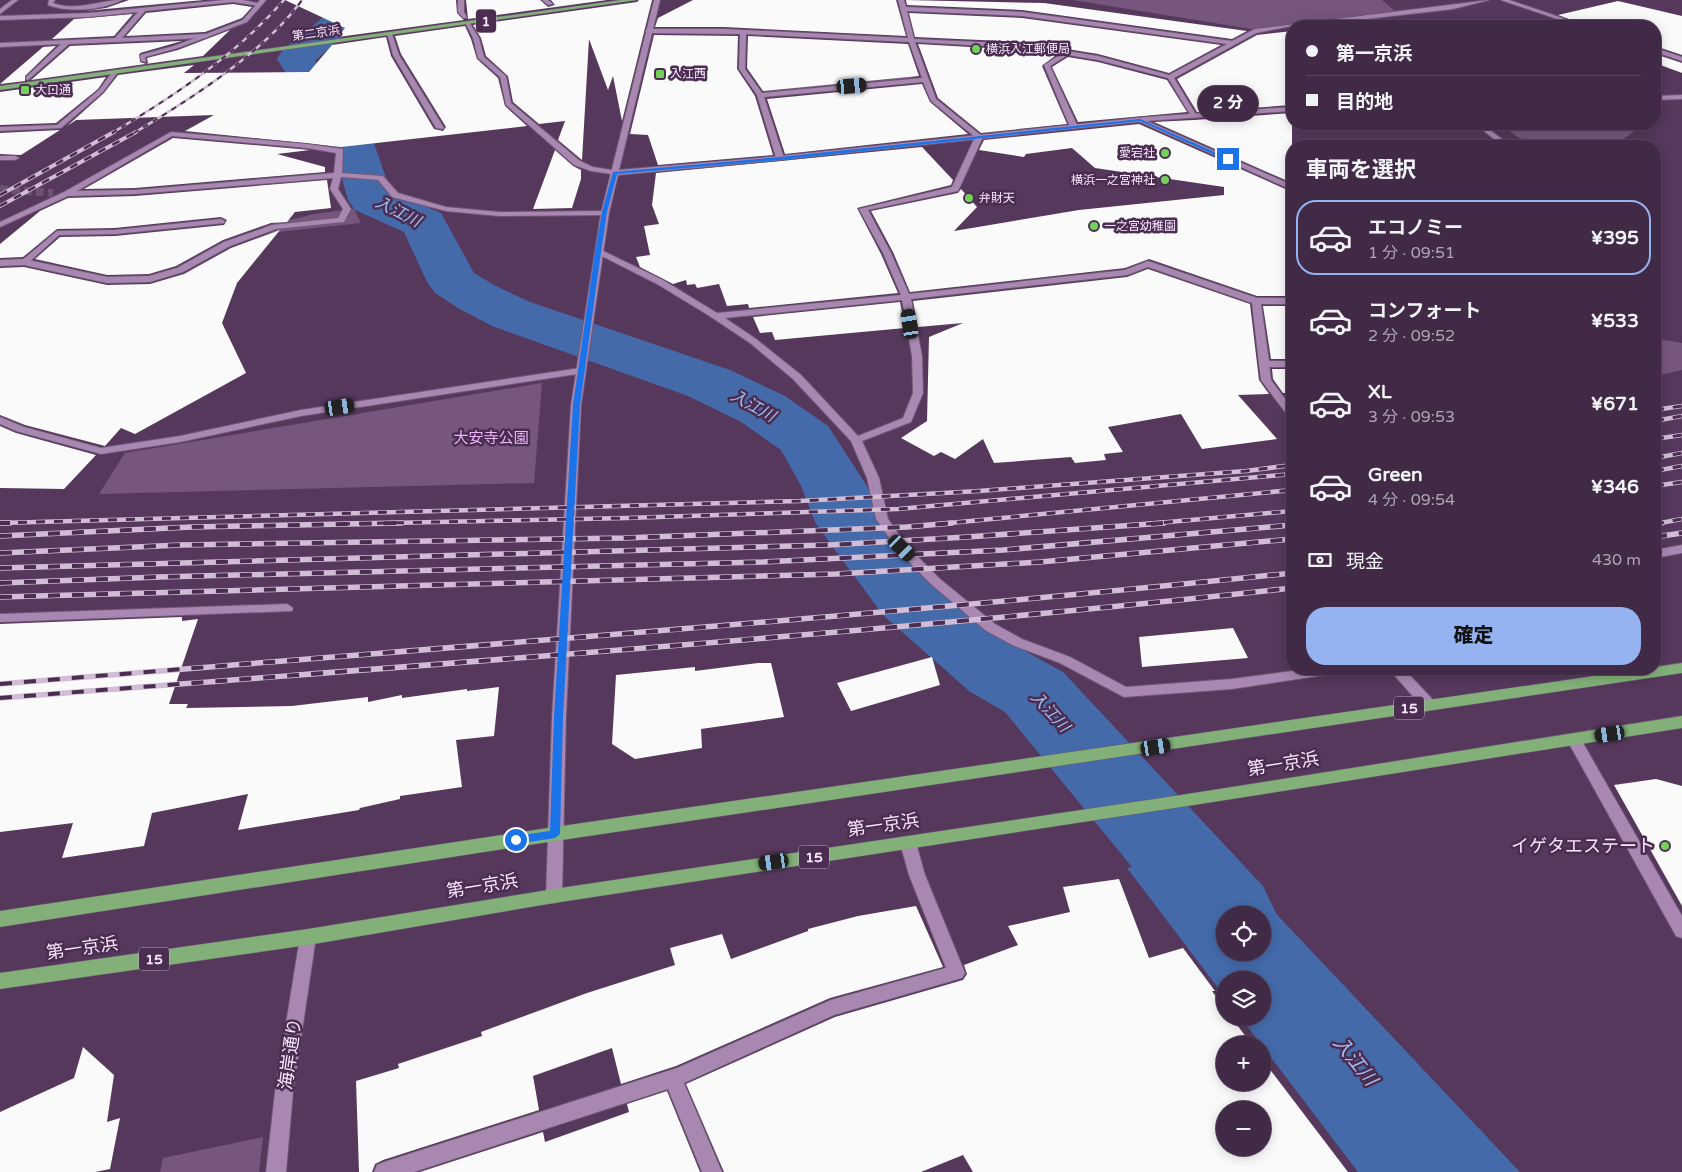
<!DOCTYPE html>
<html lang="ja">
<meta charset="utf-8">
<style>
:root{--surface:#402a45;--page:#47324c;--text:#f1f3f6;--muted:#aea7b3;--line:#59465e;--accent:#95b2f1}
body{margin:0;font-family:"Varela Round","Noto Sans JP",sans-serif;background:var(--page);color:var(--text);height:100vh;display:flex;flex-direction:column;font-size:19px;white-space:nowrap}
*{box-sizing:border-box;margin:0}
p{font-size:16px;color:var(--muted)}
.icon{flex:none;width:28px;height:28px;fill:none;stroke:currentColor;stroke-width:2;stroke-linecap:round;stroke-linejoin:round}
.map{position:relative;flex:1;overflow:hidden}
.drawer{position:absolute;left:1286px;top:140px;width:375px;height:535px;display:flex;flex-direction:column;background:var(--surface);border-radius:20px;box-shadow:0 2px 12px #0003,0 0 0 1px var(--line)}
.drawer>*{flex:none}
.banner{position:absolute;left:1286px;top:20px;width:375px;height:110px;border-radius:20px;box-shadow:0 2px 12px #0003,0 0 0 1px var(--line);display:grid;align-content:center;height:110px;padding:0 20px;background:var(--surface)}
.tools{position:absolute;left:1216px;top:906px;display:grid;gap:10px}
.tools a{display:grid;place-items:center;width:55px;height:55px;border-radius:50%;background:var(--surface);box-shadow:0 2px 12px #0003,0 0 0 1px var(--line);font-size:25px}
.end{position:absolute;width:22px;height:22px;margin:-11px;border:6px solid #1a73e8;background:#fff;box-shadow:0 0 0 2px #fff}
.from{border-radius:50%}
.bubble{position:absolute;height:35px;border-radius:18px;background:var(--surface);box-shadow:0 2px 12px #0003,0 0 0 1px var(--line);font-size:16px;font-weight:800;line-height:35px;text-align:center}
.car{position:absolute;width:15px;height:30px;margin:-15px -8px;border-radius:6px;box-shadow:0 0 4px 1px #0007;background:linear-gradient(#222 24%,#8ab4d8 0 40%,#222 0 76%,#8ab4d8 0 86%,#222 0)}
.banner b{display:flex;align-items:center;gap:18px;height:48px;font-size:19px}
.banner b+b{border-top:1px solid var(--line)}
.banner i{width:12px;height:12px;background:var(--text)}
ul{padding:0;list-style:none}
li{display:flex;align-items:center;gap:15px;height:75px;margin:0 10px 8px;padding:0 10px;border:2px solid transparent;border-radius:20px}
li div{flex:1}
li b{display:block;font-size:19px}
li em{font-style:normal;font-weight:800}
li.current{border-color:var(--accent)}
li>.icon{width:45px;height:45px;stroke-width:1.5}
h2{padding:0 20px;font-size:22px;line-height:60px}
.pay{display:flex;align-items:center;gap:12px;height:55px;padding:0 20px;font-size:19px}
.pay p{margin-inline-start:auto}
.primary-button{display:flex;gap:10px;margin-top:auto;padding:10px 20px}
.primary-button a{flex:1;height:58px;border-radius:20px;background:var(--accent);color:#111;font-size:20px;font-weight:800;line-height:58px;text-align:center}
.map>svg:first-child{display:block}
</style>
<div class="map">
<svg width="1682" height="1172" viewBox="0 0 1682 1172">
<rect width="100%" height="100%" fill="#55385c"/>
<g fill="#77567e">
<polygon points="1073,0 1382,0 1395,11 1251,29"/>
<polygon points="754,76 916,76 906,80 765,92"/>
<polygon points="1500,124 1644,124 1618,143 1609,146 1586,146 1519,138"/>
<polygon points="354,209 361,223 269,233 264,226 314,214"/>
<polygon points="1659,339 1682,343 1682,370 1655,376 1655,340"/>
<polygon points="542,383 534,483 99,494 125,453"/>
<polygon points="263,1137 259,1172 160,1172 163,1158"/>
</g>
<path fill="#446aaa" fill-rule="evenodd" d="M1217,851L1520,1172H1358L1241,1018H1262V980H1225V997L1127,868ZM1225,915H1262V952H1225Z"/>
<g fill="none" stroke-linecap="round" stroke-linejoin="round">
<polygon fill="#446aaa" fill-rule="evenodd" points="344,0 380,0 375,7 315,61 329,82 351,95 363,112 391,192 441,213 474,273 496,286 530,302 730,370 785,396 828,426 867,486 883,518 935,581 1025,651 1063,672 1263,886 1277,915 1263,944 1262,915 1225,915 1225,952 1239,952 1229,956 1195,944 1005,712 969,691 883,615 816,524 801,486 781,450 741,422 688,396 492,326 458,308 435,293 427,282 404,232 355,210 348,200 323,112 301,98 277,59 282,51"/>
</g>
<g fill="#fafafa" fill-rule="evenodd">
<polygon points="129,0 204,0 84,11 106,8"/>
<polygon points="285,0 456,0 457,13 464,20 338,37 345,28"/>
<polygon points="466,0 540,0 548,7 555,5 551,0 607,0 468,19"/>
<polygon points="639,0 652,0 622,121 613,76 608,90 589,39 582,160 558,140 565,121 539,124 513,102 508,76 486,56 481,38 473,25 637,2"/>
<polygon points="693,0 896,0 906,36 724,27 655,27 658,18"/>
<polygon points="906,0 1044,3 1247,31 1232,39 1022,10 907,5"/>
<polygon points="1618,1 1682,16 1682,55 1655,46 1655,26 1588,26 1558,15"/>
<polygon points="233,4 252,7 242,18 205,32 126,36 146,13"/>
<polygon points="909,13 1022,18 1221,45 1169,73 1098,54 1024,42 915,37"/>
<polygon points="133,14 114,36 52,39 74,19"/>
<polygon points="465,26 471,39 477,59 498,78 505,106 527,126 341,147 185,131 214,115 76,120 67,126 104,93 118,75 194,65 184,73 309,72 332,45 386,37 391,56 434,129 443,131 446,127 401,54 395,36"/>
<polygon points="230,30 203,56 31,80 70,46 182,41 140,53 140,62 146,64 148,63 147,58 178,50"/>
<polygon points="1292,31 1292,105 1197,112 1177,79 1257,35"/>
<polygon points="654,35 738,36 737,69 755,96 773,155 658,165 648,135 630,134"/>
<polygon points="748,36 908,44 919,76 763,91 747,68"/>
<polygon points="918,44 1024,50 1056,55 1042,66 1067,124 981,133 938,98"/>
<polygon points="56,46 25,76 25,81 0,84 43,47"/>
<polygon points="1655,54 1682,63 1682,73 1655,63"/>
<polygon points="1068,57 1098,62 1167,80 1187,112 1078,122 1052,67"/>
<polygon points="106,77 98,89 56,123 0,125 0,92"/>
<polygon points="922,84 930,102 968,134 785,154 767,99"/>
<polygon points="1292,113 1292,183 1154,122 1194,120"/>
<polygon points="1139,124 1292,192 1292,296 1257,296 1149,259 1125,268 910,292 893,252 871,211 958,193 961,189 977,207 954,231 1079,210 1224,195 1224,187 1095,168 1072,148 1026,154 1024,157 979,150 984,140"/>
<polygon points="60,130 21,155 0,154 0,133"/>
<polygon points="173,138 310,150 277,154 325,167 325,172 135,188 84,189"/>
<polygon points="922,147 953,180 951,185 857,208 881,254 898,293 749,308 748,304 727,306 719,284 697,288 695,284 687,285 686,280 673,284 640,267 636,257 650,255 644,226 659,224 652,205 656,173"/>
<polygon points="555,150 573,166 581,170 581,179 572,208 533,209"/>
<polygon points="327,180 331,208 295,212 287,222 271,223 223,240 176,266 149,274 107,275 35,259 60,237 115,236 224,225 227,220 221,217 115,228 57,229 23,257 0,258 0,244 40,211 68,198 135,196"/>
<polygon points="280,230 237,283 222,323 246,373 135,434 121,428 105,446 25,425 0,415 0,268 24,267 107,285 150,284 184,274 231,248"/>
<polygon points="1148,269 1250,304 1259,380 1269,394 1238,395 1277,439 1202,449 1181,414 1108,427 1123,452 1104,454 1106,460 1075,463 1071,457 994,463 983,439 955,459 941,452 934,456 901,438 927,421 929,337 963,323 918,327 913,301 1127,277"/>
<polygon points="900,302 905,328 775,340 772,332 760,333 753,317"/>
<polygon points="1263,306 1292,306 1292,359 1271,359"/>
<polygon points="1272,369 1292,369 1292,393 1283,393 1273,379"/>
<polygon points="0,426 16,433 96,455 64,489 0,488"/>
<polygon points="182,617 182,621 198,619 169,704 188,704 186,708 292,706 368,697 368,702 402,695 402,698 467,689 467,691 499,687 494,736 456,740 462,787 400,796 400,799 360,808 359,810 238,830 248,794 152,813 144,846 62,858 73,823 0,832 0,624"/>
<polygon points="1233,628 1248,658 1142,667 1139,637"/>
<polygon points="932,657 940,685 851,711 837,683"/>
<polygon points="758,663 771,663 784,717 701,729 702,748 635,759 612,744 616,675 695,667 695,671"/>
<polygon points="1656,779 1682,786 1682,906 1614,785"/>
<path d="M1119,879L1149,958L1183,948L1215,991H1212L1225,1009V1018H1232L1252,1045H1225V1082H1262V1059L1348,1172H973L963,1155L921,1172H724L686,1084L835,1017L963,980L967,974L964,965L1018,945L1008,926L1070,912L1063,887ZM1225,1110H1262V1148H1225Z"/>
<polygon points="916,906 943,967 830,998 676,1066 621,1084 612,1048 533,1076 539,1110 383,1160 375,1164 372,1172 359,1172 356,1081 399,1068 398,1064 482,1036 481,1032 587,993 675,965 670,948 722,934 731,959 808,931 808,929 858,916"/>
<polygon points="83,1047 114,1075 107,1122 120,1118 110,1169 95,1172 0,1172 0,1112 74,1078"/>
<polygon points="667,1091 700,1172 420,1172 543,1132 545,1142 629,1112 627,1104"/>
</g>
<g fill="none" stroke-linecap="round" stroke-linejoin="round">
<polyline stroke="#6d5274" stroke-width="8" stroke-dasharray="8 4" stroke-linecap="butt" points="0,189 53,193"/>
<g stroke="#6f5675" stroke-width="2">
<g id="service">
<polygon points="221,219 225,221 224,223 115,234 59,235 27,264 20,262 57,231 115,230"/>
<polygon points="1264,361 1269,364 1271,380 1292,408 1292,417 1288,416 1261,380 1259,364"/>
<polygon points="287,604 293,608 292,611 0,622 0,614"/>
<polygon points="1574,735 1579,736 1682,916 1682,938 1676,936 1567,740 1569,736"/>
<polygon points="908,837 914,839 916,843 925,875 965,973 962,978 834,1015 684,1083 722,1172 702,1172 668,1089 414,1172 374,1172 377,1165 384,1162 677,1068 831,1000 946,968 909,875 900,843 902,839"/>
</g>
</g>
<g stroke="#6f5675" stroke-width="2">
<g id="pedestrian">
<polygon points="12,0 18,0 0,14 0,9"/>
<path d="M49,0H55L53,3C76,12 99,0 122,0C103,10 68,13 48,5Z"/>
<polygon points="224,0 243,0 262,4 259,6 233,2 145,11 122,38 206,34 209,36 206,38 69,44 28,80 26,79 26,77 61,44 0,47 0,43 115,38 138,12 89,17 0,20 0,16 89,13"/>
</g>
</g>
<g stroke="#6f5675" stroke-width="2">
<g id="minor">
<polygon points="260,0 266,0 247,22 178,48 145,57 146,62 141,61 140,55 174,46 243,20"/>
<polygon points="458,0 464,0 464,12 467,18 463,18 458,12"/>
<polygon points="542,0 548,0 553,4 548,5"/>
<path d="M898,0H904L906,7L1022,12L1232,41L1255,29L1489,0L1453,9L1306,26H1292L1256,33L1174,78L1197,116L1194,118L1191,116L1168,78L1098,60L1068,55L1050,66L1078,127L1074,129L1070,127L1044,65L1061,54L1024,48L915,42L936,99L983,137L958,191L868,210L891,253L909,294L1125,270L1148,261L1257,298H1292V304H1261L1269,361H1292V367H1264L1259,364L1252,303L1148,267L1127,275L911,299L922,356L923,393L911,422L862,441L879,478L888,519L906,545L940,579L995,624L1022,639L1070,657L1126,687L1232,679L1307,669H1346L1344,672L1232,689L1124,697L1060,663L1012,645L985,630L932,585L898,551L876,519L867,478L851,441L793,379L750,343L708,315L657,284L594,252L601,250L663,280L717,313L901,295L883,253L859,209L952,187L975,137L931,101L923,82L764,97L784,158L780,160L776,158L757,95L739,69L740,34L648,33L645,31L648,29H724L908,38ZM907,11L1022,16L1227,44L1169,75L1098,56L1024,44L914,39ZM746,34L909,42L922,78L762,93L745,69ZM902,300L912,356L913,393L903,418L858,436L801,375L756,339L725,318Z"/>
<polygon points="1501,0 1509,0 1586,26 1578,26"/>
<polygon points="465,22 469,22 479,38 484,57 506,76 511,103 580,161 593,167 618,171 618,175 591,171 574,165 506,105 500,77 478,58 473,38"/>
<polygon points="387,33 392,34 399,55 444,128 442,129 436,128 393,55"/>
<polygon points="1655,48 1682,57 1682,61 1655,52"/>
<polygon points="113,71 118,72 103,92 61,128 0,131 0,127 57,125 99,90"/>
<polygon points="1140,118 1292,185 1292,190 1138,121 1137,120"/>
<polygon points="1475,124 1482,124 1511,146 1503,146"/>
<path d="M171,132L307,144L343,149L342,173L383,176L398,193L446,207L499,212L605,211L609,213L605,215L499,216L446,211L392,197L378,180L341,177L338,189L351,209L344,222L276,229L230,246L183,272L150,282L107,283L24,265L0,266V260L24,259L107,277L149,276L177,268L224,242L272,225L338,218L343,209L330,189L333,178L135,194L68,196L0,227V222L64,192ZM172,136L307,148L336,153L334,173L135,190L77,191Z"/>
<polygon points="0,156 15,156 19,158 15,160 0,160"/>
<polygon points="580,368 585,371 584,373 301,416 180,442 101,454 16,431 0,424 0,417 24,427 101,448 180,436 301,410"/>
<polygon points="1682,545 1682,553 1655,558 1655,550"/>
<polygon points="1389,669 1404,669 1434,701 1436,705 1434,709 1424,709"/>
<polygon points="308,930 314,932 316,937 293,1092 286,1172 266,1172 275,1092 300,937 302,932"/>
</g>
</g>
<g stroke="#6f5675" stroke-width="2">
<g id="tertiary">
<polygon points="654,0 660,0 619,170 780,156 1146,117 1292,107 1292,111 1146,121 780,160 618,175 609,213 581,405 566,717 562,896 560,901 554,903 548,901 546,896 552,717 571,405 601,213"/>
<polygon points="1682,95 1682,99 1655,100 1655,96"/>
</g>
</g>
<g stroke="#6f5675" stroke-width="1">
<g id="trunk">
<polygon points="621,0 637,0 0,90 0,86"/>
<polygon points="1682,663 1682,673 555,841 0,927 0,911 555,827 1642,669 1655,669 1655,667"/>
<polygon points="1682,716 1682,728 1181,807 554,903 308,945 0,989 0,973 308,929 554,889 1181,795"/>
</g>
</g>
<use href="#service" fill="#a887b0" fill-rule="evenodd"/>
<use href="#pedestrian" fill="#a887b0" fill-rule="evenodd"/>
<use href="#minor" fill="#a887b0" fill-rule="evenodd"/>
<use href="#tertiary" fill="#a887b0" fill-rule="evenodd"/>
<use href="#trunk" fill="#82b078" fill-rule="evenodd"/>
<g stroke="#d2bdd6" stroke-width="2.5">
<g id="rail-far3">
<path d="M112,133C174,96 236,55 284,0"/>
<path d="M134,133C189,100 265,52 302,0"/>
</g>
</g>
<g stroke="#d2bdd6" stroke-width="4">
<g id="rail-far2">
<polyline points="0,195 114,132"/>
<polyline points="0,206 136,132"/>
</g>
</g>
<g stroke="#d2bdd6" stroke-width="4.5">
<g id="rail-far1">
<polyline points="1655,410 1682,406"/>
<polyline points="1655,421 1682,416"/>
<polyline points="1655,439 1682,435"/>
<polyline points="1655,458 1682,453"/>
<polyline points="1655,471 1682,466"/>
<polyline points="1655,486 1682,482"/>
<polyline points="0,523 800,501 979,491 1246,471 1292,465"/>
<polyline points="341,524 627,518 898,509 1292,474"/>
<polyline points="939,524 1292,490"/>
<polyline points="1146,524 1292,511"/>
<polyline points="1655,524 1682,519"/>
</g>
</g>
<g stroke="#d2bdd6" stroke-width="5.5">
<g id="rail">
<polyline points="0,523 10,523"/>
<polyline points="1655,524 1662,523"/>
<polyline points="0,536 192,527 402,523"/>
<polyline points="1655,537 1682,533"/>
<polyline points="0,553 181,545 625,538 907,527 952,523"/>
<polyline points="0,568 829,545 967,537 1164,523"/>
<polyline points="0,583 159,577 763,562 1003,550 1292,525"/>
<polyline points="0,597 836,574 1040,562 1292,539"/>
<path d="M0,684C431,648 862,618 1292,573"/>
<path d="M0,698C431,664 862,635 1292,588"/>
</g>
</g>
<use href="#rail-far3" stroke="#4a2d51" stroke-width="2" stroke-dasharray="5.5" stroke-linecap="butt"/>
<use href="#rail-far2" stroke="#4a2d51" stroke-width="2.5" stroke-dasharray="8" stroke-linecap="butt"/>
<use href="#rail-far1" stroke="#4a2d51" stroke-width="3" stroke-dasharray="9" stroke-linecap="butt"/>
<use href="#rail" stroke="#4a2d51" stroke-width="4" stroke-dasharray="12" stroke-linecap="butt"/>
</g>
<polygon fill="#1a73e8" points="1140,119 1230,159 1226,160 1140,121 780,160 617,174 607,212 601,252 580,405 563,717 560,834 555,838 516,844 513,843 513,838 516,836 550,831 554,717 573,405 595,252 602,212 613,172 780,157"/>
<g fill="#73d25c" stroke="#4a2d51" stroke-width="2">
<circle cx="976" cy="49" r="5"/>
<rect x="655" y="69" width="10" height="10" rx="2.5"/>
<rect x="20" y="85" width="10" height="10" rx="2.5"/>
<circle cx="1165" cy="153" r="5"/>
<circle cx="1165" cy="180" r="5"/>
<circle cx="969" cy="198" r="5"/>
<circle cx="1094" cy="226" r="5"/>
<circle cx="1665" cy="846" r="5"/>
</g>
<g text-anchor="middle" dominant-baseline="central" stroke-width="5" stroke-linejoin="round" paint-order="stroke">
<g font-size="12" fill="#f8e6fc" stroke="#4a2d51">
<text transform="translate(316 33) rotate(-8)">第二京浜</text>
</g>
<g font-size="12" fill="#f8e6fc" stroke="#4a2d51" text-anchor="start">
<text x="986" y="49">横浜入江郵便局</text>
<text x="670" y="74">入江西</text>
<text x="35" y="90">大口通</text>
<text x="1155" y="153" text-anchor="end">愛宕社</text>
<text x="1155" y="180" text-anchor="end">横浜一之宮神社</text>
<text x="979" y="198">弁財天</text>
<text x="1104" y="226">一之宮幼稚園</text>
</g>
<g fill="#4a2d51" stroke="#c4aec9" stroke-width="1">
<rect x="476" y="9.5" width="20" height="23" rx="4"/>
<rect x="1394" y="696.5" width="30" height="23" rx="4"/>
<rect x="799" y="845.5" width="30" height="23" rx="4"/>
<rect x="139" y="947.5" width="30" height="23" rx="4"/>
</g>
<g font-size="14" font-weight="bold" fill="#f8e6fc">
<text x="486" y="21">1</text>
<text x="1409" y="708">15</text>
<text x="814" y="857">15</text>
<text x="154" y="959">15</text>
</g>
<g font-size="15" fill="#edb5fa" stroke="#4a2d51">
<text x="491" y="438">大安寺公園</text>
</g>
<g font-size="16" font-style="italic" fill="#a0c1f6" stroke="#4a2d51">
<text transform="translate(398 212) rotate(27)">入江川</text>
<text transform="translate(753 406) rotate(29)">入江川</text>
<text transform="translate(1050 712) rotate(47)">入江川</text>
</g>
<g font-size="18" fill="#f8e6fc" stroke="#4a2d51">
<text transform="translate(1283 764) rotate(-9)">第一京浜</text>
<text transform="translate(883 825) rotate(-8)">第一京浜</text>
<text transform="translate(482 886) rotate(-9)">第一京浜</text>
<text transform="translate(82 948) rotate(-8)">第一京浜</text>
<text transform="translate(290 1054) rotate(-82)">海岸通り</text>
</g>
<g font-size="18" fill="#f8e6fc" stroke="#4a2d51" text-anchor="end">
<text x="1655" y="846">イゲタエステート</text>
</g>
<g font-size="19" font-style="italic" fill="#a0c1f6" stroke="#4a2d51">
<text transform="translate(1355 1061) rotate(51)">入江川</text>
</g>
</g>
</svg>
<div class="tools">
<a><svg class="icon" aria-label="locate" viewBox="0 0 24 24"><circle cx="12" cy="12" r="6"/><path d="M12 2v4M12 18v4M2 12h4M18 12h4"/></svg></a>
<a><svg class="icon" aria-label="layers" viewBox="0 0 24 24"><path d="M12 4l9 5-9 5-9-5zM3 14l9 5 9-5"/></svg></a>
<a>+</a>
<a>−</a>
</div>
<i class="end from" style="left:516px;top:840px"></i>
<i class="end" style="left:1228px;top:159px"></i>
<div class="bubble" style="left:1198px;top:86px;width:60px">2 分</div>
<i class="car" style="left:852px;top:86px;rotate:85deg"></i>
<i class="car" style="left:910px;top:324px;rotate:351deg"></i>
<i class="car" style="left:340px;top:407px;rotate:81deg"></i>
<i class="car" style="left:902px;top:548px;rotate:135deg"></i>
<i class="car" style="left:1610px;top:734px;rotate:261deg"></i>
<i class="car" style="left:1156px;top:747px;rotate:81deg"></i>
<i class="car" style="left:774px;top:862px;rotate:262deg"></i>
<div class="banner">
<b><i class="from"></i>第一京浜</b>
<b><i></i>目的地</b>
</div>
<section class="drawer">
<h2>車両を選択</h2>
<ul>
<li class="current"><svg class="icon" aria-label="car" viewBox="0 0 24 24"><path d="M5 17H2v-5l4-1 3-4h7l3 4 3 1v5h-3M9 17h6M6 11h13"/><circle cx="7" cy="17" r="2"/><circle cx="17" cy="17" r="2"/></svg><div><b>エコノミー</b><p>1 分 · 09:51</p></div><em>¥395</em></li>
<li><svg class="icon" aria-label="car" viewBox="0 0 24 24"><path d="M5 17H2v-5l4-1 3-4h7l3 4 3 1v5h-3M9 17h6M6 11h13"/><circle cx="7" cy="17" r="2"/><circle cx="17" cy="17" r="2"/></svg><div><b>コンフォート</b><p>2 分 · 09:52</p></div><em>¥533</em></li>
<li><svg class="icon" aria-label="car" viewBox="0 0 24 24"><path d="M5 17H2v-5l4-1 3-4h7l3 4 3 1v5h-3M9 17h6M6 11h13"/><circle cx="7" cy="17" r="2"/><circle cx="17" cy="17" r="2"/></svg><div><b>XL</b><p>3 分 · 09:53</p></div><em>¥671</em></li>
<li><svg class="icon" aria-label="car" viewBox="0 0 24 24"><path d="M5 17H2v-5l4-1 3-4h7l3 4 3 1v5h-3M9 17h6M6 11h13"/><circle cx="7" cy="17" r="2"/><circle cx="17" cy="17" r="2"/></svg><div><b>Green</b><p>4 分 · 09:54</p></div><em>¥346</em></li>
</ul>
<div class="pay"><svg class="icon" aria-label="cash" viewBox="0 0 24 24"><path d="M3 7h18v10H3z"/><circle cx="12" cy="12" r="2"/></svg>現金<p>430 m</p></div>
<div class="primary-button"><a>確定</a></div>
</section>
</div>
